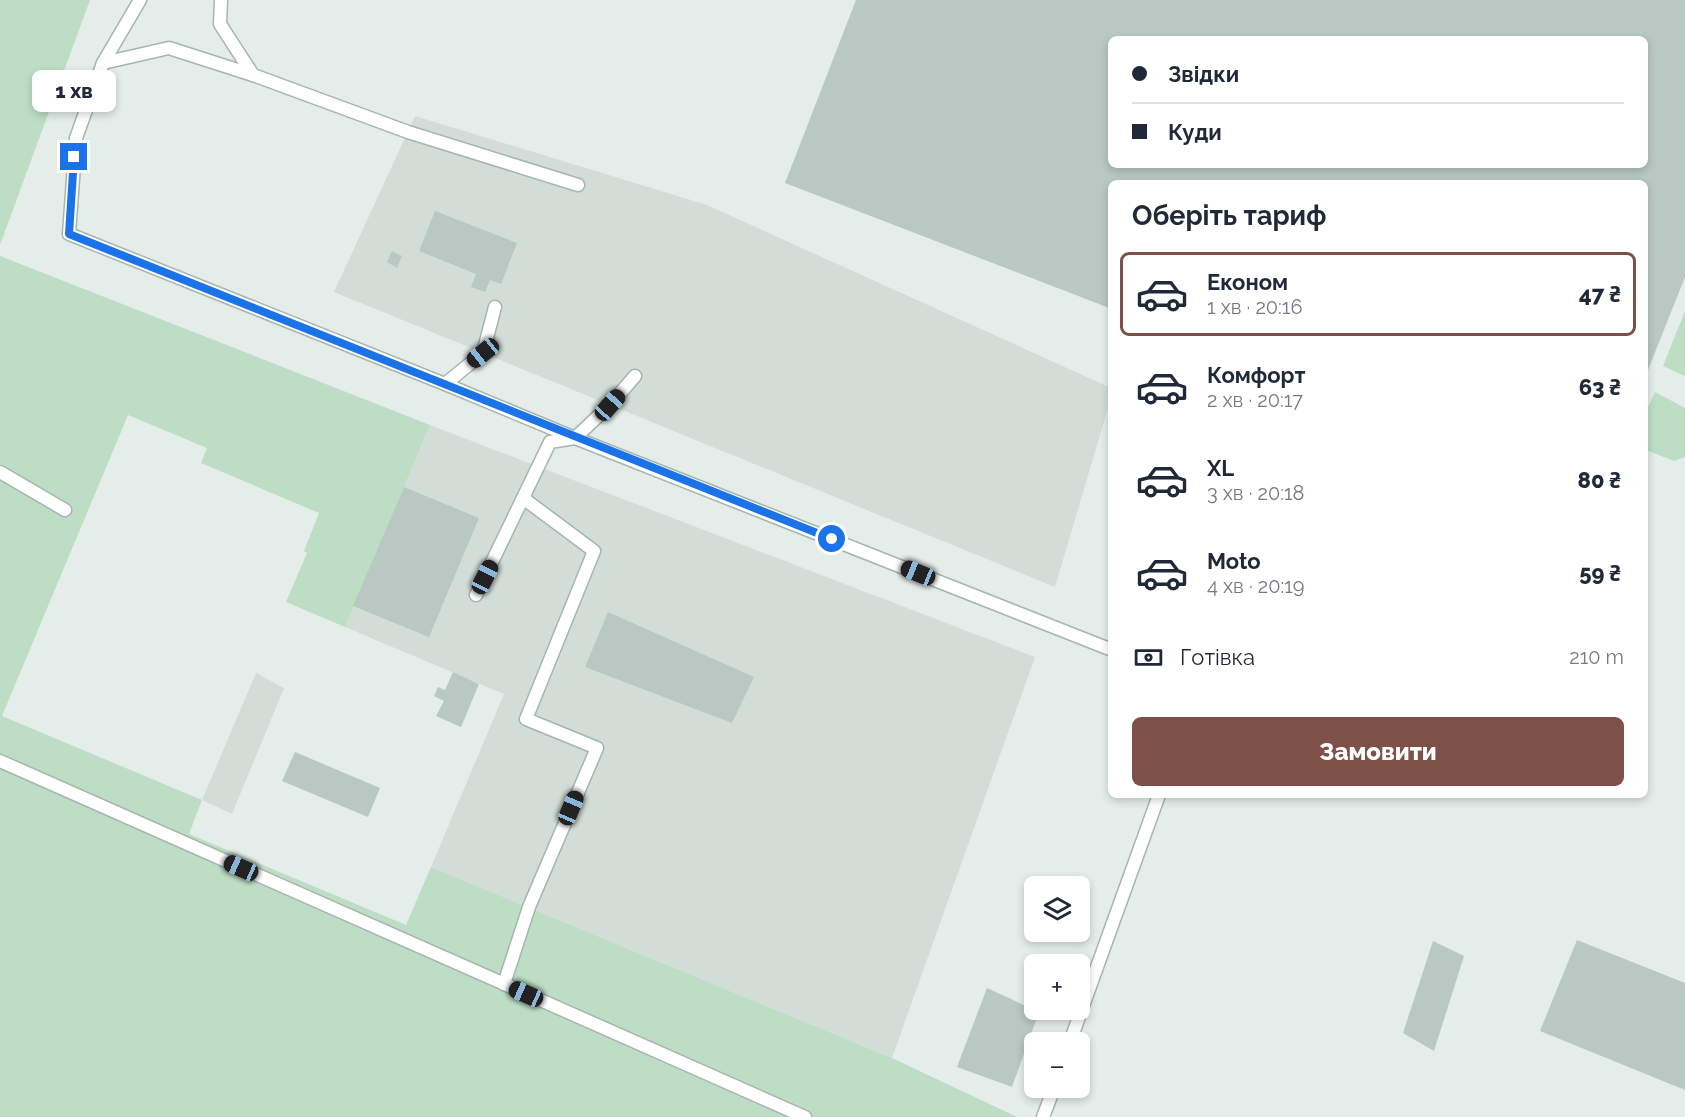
<!DOCTYPE html>
<html lang="uk">
<meta charset="utf-8">
<style>
:root{--surface:#fff;--page:#f2f2f3;--text:#1f2937;--muted:#747a83;--line:#e0e1e3;--accent:#7d5048}
body{margin:0;font-family:Raleway,sans-serif;background:var(--page);color:var(--text);height:100vh;display:flex;flex-direction:column;font-size:22px;white-space:nowrap}
*{box-sizing:border-box;margin:0}
p{font-size:20px;color:var(--muted)}
.icon{flex:none;width:33px;height:33px;fill:none;stroke:currentColor;stroke-width:2;stroke-linecap:round;stroke-linejoin:round}
.map{position:relative;flex:1;overflow:hidden}
.sheet{position:absolute;left:1108px;top:180px;width:540px;height:618px;display:flex;flex-direction:column;background:var(--surface);border-radius:9px;box-shadow:0 3px 9px #0003}
.sheet>*{flex:none}
.banner{position:absolute;left:1108px;top:36px;width:540px;height:132px;border-radius:9px;box-shadow:0 3px 9px #0003;display:grid;align-content:center;height:132px;padding:0 24px;background:var(--surface)}
.tools{position:absolute;left:1024px;top:876px;display:grid;gap:12px}
.tools a{display:grid;place-items:center;width:66px;height:66px;border-radius:9px;background:var(--surface);box-shadow:0 3px 9px #0003;font-size:30px}
.end{position:absolute;width:27px;height:27px;margin:-14px;border:8px solid #1a73e8;background:#fff;box-shadow:0 0 0 3px #fff}
.from{border-radius:50%}
.bubble{position:absolute;height:42px;border-radius:9px;background:var(--surface);box-shadow:0 3px 9px #0003;font-size:20px;font-weight:800;line-height:42px;text-align:center}
.car{position:absolute;width:18px;height:36px;margin:-18px -9px;border-radius:8px;box-shadow:0 0 4px 2px #0007;background:linear-gradient(#222 24%,#8ab4d8 0 40%,#222 0 76%,#8ab4d8 0 86%,#222 0)}
.banner b{display:flex;align-items:center;gap:21px;height:57px;font-size:22px}
.banner b+b{border-top:2px solid var(--line)}
.banner i{width:15px;height:15px;background:var(--text)}
ul{padding:0;list-style:none}
li{display:flex;align-items:center;gap:18px;height:84px;margin:0 12px 9px;padding:0 12px;border:3px solid transparent;border-radius:9px}
li div{flex:1}
li b{display:block;font-size:22px}
li em{font-style:normal;font-weight:800}
li.selected{border-color:var(--accent)}
li>.icon{width:54px;height:54px;stroke-width:1.5}
h2{padding:0 24px;font-size:27px;line-height:72px}
.pay{display:flex;align-items:center;gap:15px;height:66px;padding:0 24px;font-size:22px}
.pay p{margin-inline-start:auto}
.primary-button{display:flex;gap:12px;margin-top:auto;padding:12px 24px}
.primary-button a{flex:1;height:69px;border-radius:9px;background:var(--accent);color:#fff;font-size:24px;font-weight:800;line-height:69px;text-align:center}
.map>svg:first-child{display:block}
</style>
<div class="map">
<svg width="1685" height="1117" viewBox="0 0 1685 1117">
<rect width="100%" height="100%" fill="#e4ede9"/>
<g fill="#d2ddd8">
<polygon points="415,116 707,205 1111,388 1111,398 1055,587 334,292"/>
<polygon points="430,425 1035,657 892,1058 431,867 504,694 345,627"/>
<polygon points="256,673 284,688 232,814 202,800"/>
</g>
<g fill="#bddec5">
<polygon points="0,0 90,0 0,245"/>
<polygon points="0,256 430,425 345,627 286,602 307,553 304,551 319,513 201,463 207,448 128,415 2,716 202,800 189,834 406,925 431,867 892,1058 1017,1117 0,1117"/>
<polygon points="1685,311 1685,376 1663,366"/>
<polygon points="1655,392 1685,408 1685,457 1674,461 1646,450 1646,412"/>
</g>
<g fill="#b9c8c2" fill-rule="evenodd">
<path d="M856,0H1685V277L1646,375V183H1112V309L785,183ZM1112,39H1646V165H1112Z"/>
<polygon points="435,211 517,243 501,284 490,280 485,292 471,287 476,274 419,251"/>
<polygon points="392,251 402,256 397,268 387,262"/>
<polygon points="404,487 479,518 429,637 353,606"/>
<polygon points="608,612 754,677 732,723 585,667"/>
<polygon points="453,672 479,684 461,727 436,716 444,701 434,696 438,687 445,690"/>
<polygon points="295,752 380,788 368,817 282,781"/>
<polygon points="1577,940 1685,983 1685,1090 1540,1031"/>
<polygon points="1433,941 1464,956 1434,1051 1403,1033"/>
<polygon points="987,988 1039,1012 1012,1087 957,1067"/>
</g>
<g fill="none" stroke-linecap="round" stroke-linejoin="round">
<g stroke="#a6b5b0" stroke-width="15">
<g id="lane">
<polyline points="221,0 220,24 253,75 408,132 578,185"/>
<polyline points="103,63 140,0"/>
<polyline points="253,75 169,48 103,63 76,138 69,234 445,384"/>
<polyline points="495,307 483,353 445,384 575,438 1112,650"/>
<polyline points="0,472 65,510"/>
<polyline points="476,595 550,442 575,438 610,405 635,376"/>
<polyline points="0,761 805,1117"/>
<polyline points="504,984 529,907 597,748 526,719 594,551 523,498"/>
<polyline points="1070,1042 1159,795"/>
<polyline points="1043,1117 1054,1088"/>
</g>
</g>
<use href="#lane" stroke="#fff" stroke-width="12"/>
</g>
<g fill="none" stroke-linecap="round" stroke-linejoin="round">
<polyline stroke="#1a73e8" stroke-width="8" points="74,157 69,234 832,539"/>
</g>
</svg>
<div class="tools">
<a><svg class="icon" aria-label="layers" viewBox="0 0 24 24"><path d="M12 4l9 5-9 5-9-5zM3 14l9 5 9-5"/></svg></a>
<a>+</a>
<a>−</a>
</div>
<i class="end from" style="left:832px;top:539px"></i>
<i class="end" style="left:74px;top:157px"></i>
<div class="bubble" style="left:32px;top:70px;width:84px">1 хв</div>
<i class="car" style="left:483px;top:353px;rotate:231deg"></i>
<i class="car" style="left:610px;top:405px;rotate:42deg"></i>
<i class="car" style="left:918px;top:573px;rotate:292deg"></i>
<i class="car" style="left:485px;top:577px;rotate:27deg"></i>
<i class="car" style="left:571px;top:808px;rotate:23deg"></i>
<i class="car" style="left:241px;top:868px;rotate:294deg"></i>
<i class="car" style="left:526px;top:994px;rotate:294deg"></i>
<div class="banner">
<b><i class="from"></i>Звідки</b>
<b><i></i>Куди</b>
</div>
<section class="sheet">
<h2>Оберіть тариф</h2>
<ul>
<li class="selected"><svg class="icon" aria-label="car" viewBox="0 0 24 24"><path d="M5 17H2v-5l4-1 3-4h7l3 4 3 1v5h-3M9 17h6M6 11h13"/><circle cx="7" cy="17" r="2"/><circle cx="17" cy="17" r="2"/></svg><div><b>Економ</b><p>1 хв · 20:16</p></div><em>47 ₴</em></li>
<li><svg class="icon" aria-label="car" viewBox="0 0 24 24"><path d="M5 17H2v-5l4-1 3-4h7l3 4 3 1v5h-3M9 17h6M6 11h13"/><circle cx="7" cy="17" r="2"/><circle cx="17" cy="17" r="2"/></svg><div><b>Комфорт</b><p>2 хв · 20:17</p></div><em>63 ₴</em></li>
<li><svg class="icon" aria-label="car" viewBox="0 0 24 24"><path d="M5 17H2v-5l4-1 3-4h7l3 4 3 1v5h-3M9 17h6M6 11h13"/><circle cx="7" cy="17" r="2"/><circle cx="17" cy="17" r="2"/></svg><div><b>XL</b><p>3 хв · 20:18</p></div><em>80 ₴</em></li>
<li><svg class="icon" aria-label="car" viewBox="0 0 24 24"><path d="M5 17H2v-5l4-1 3-4h7l3 4 3 1v5h-3M9 17h6M6 11h13"/><circle cx="7" cy="17" r="2"/><circle cx="17" cy="17" r="2"/></svg><div><b>Moto</b><p>4 хв · 20:19</p></div><em>59 ₴</em></li>
</ul>
<div class="pay"><svg class="icon" aria-label="cash" viewBox="0 0 24 24"><path d="M3 7h18v10H3z"/><circle cx="12" cy="12" r="2"/></svg>Готівка<p>210 m</p></div>
<div class="primary-button"><a>Замовити</a></div>
</section>
</div>
